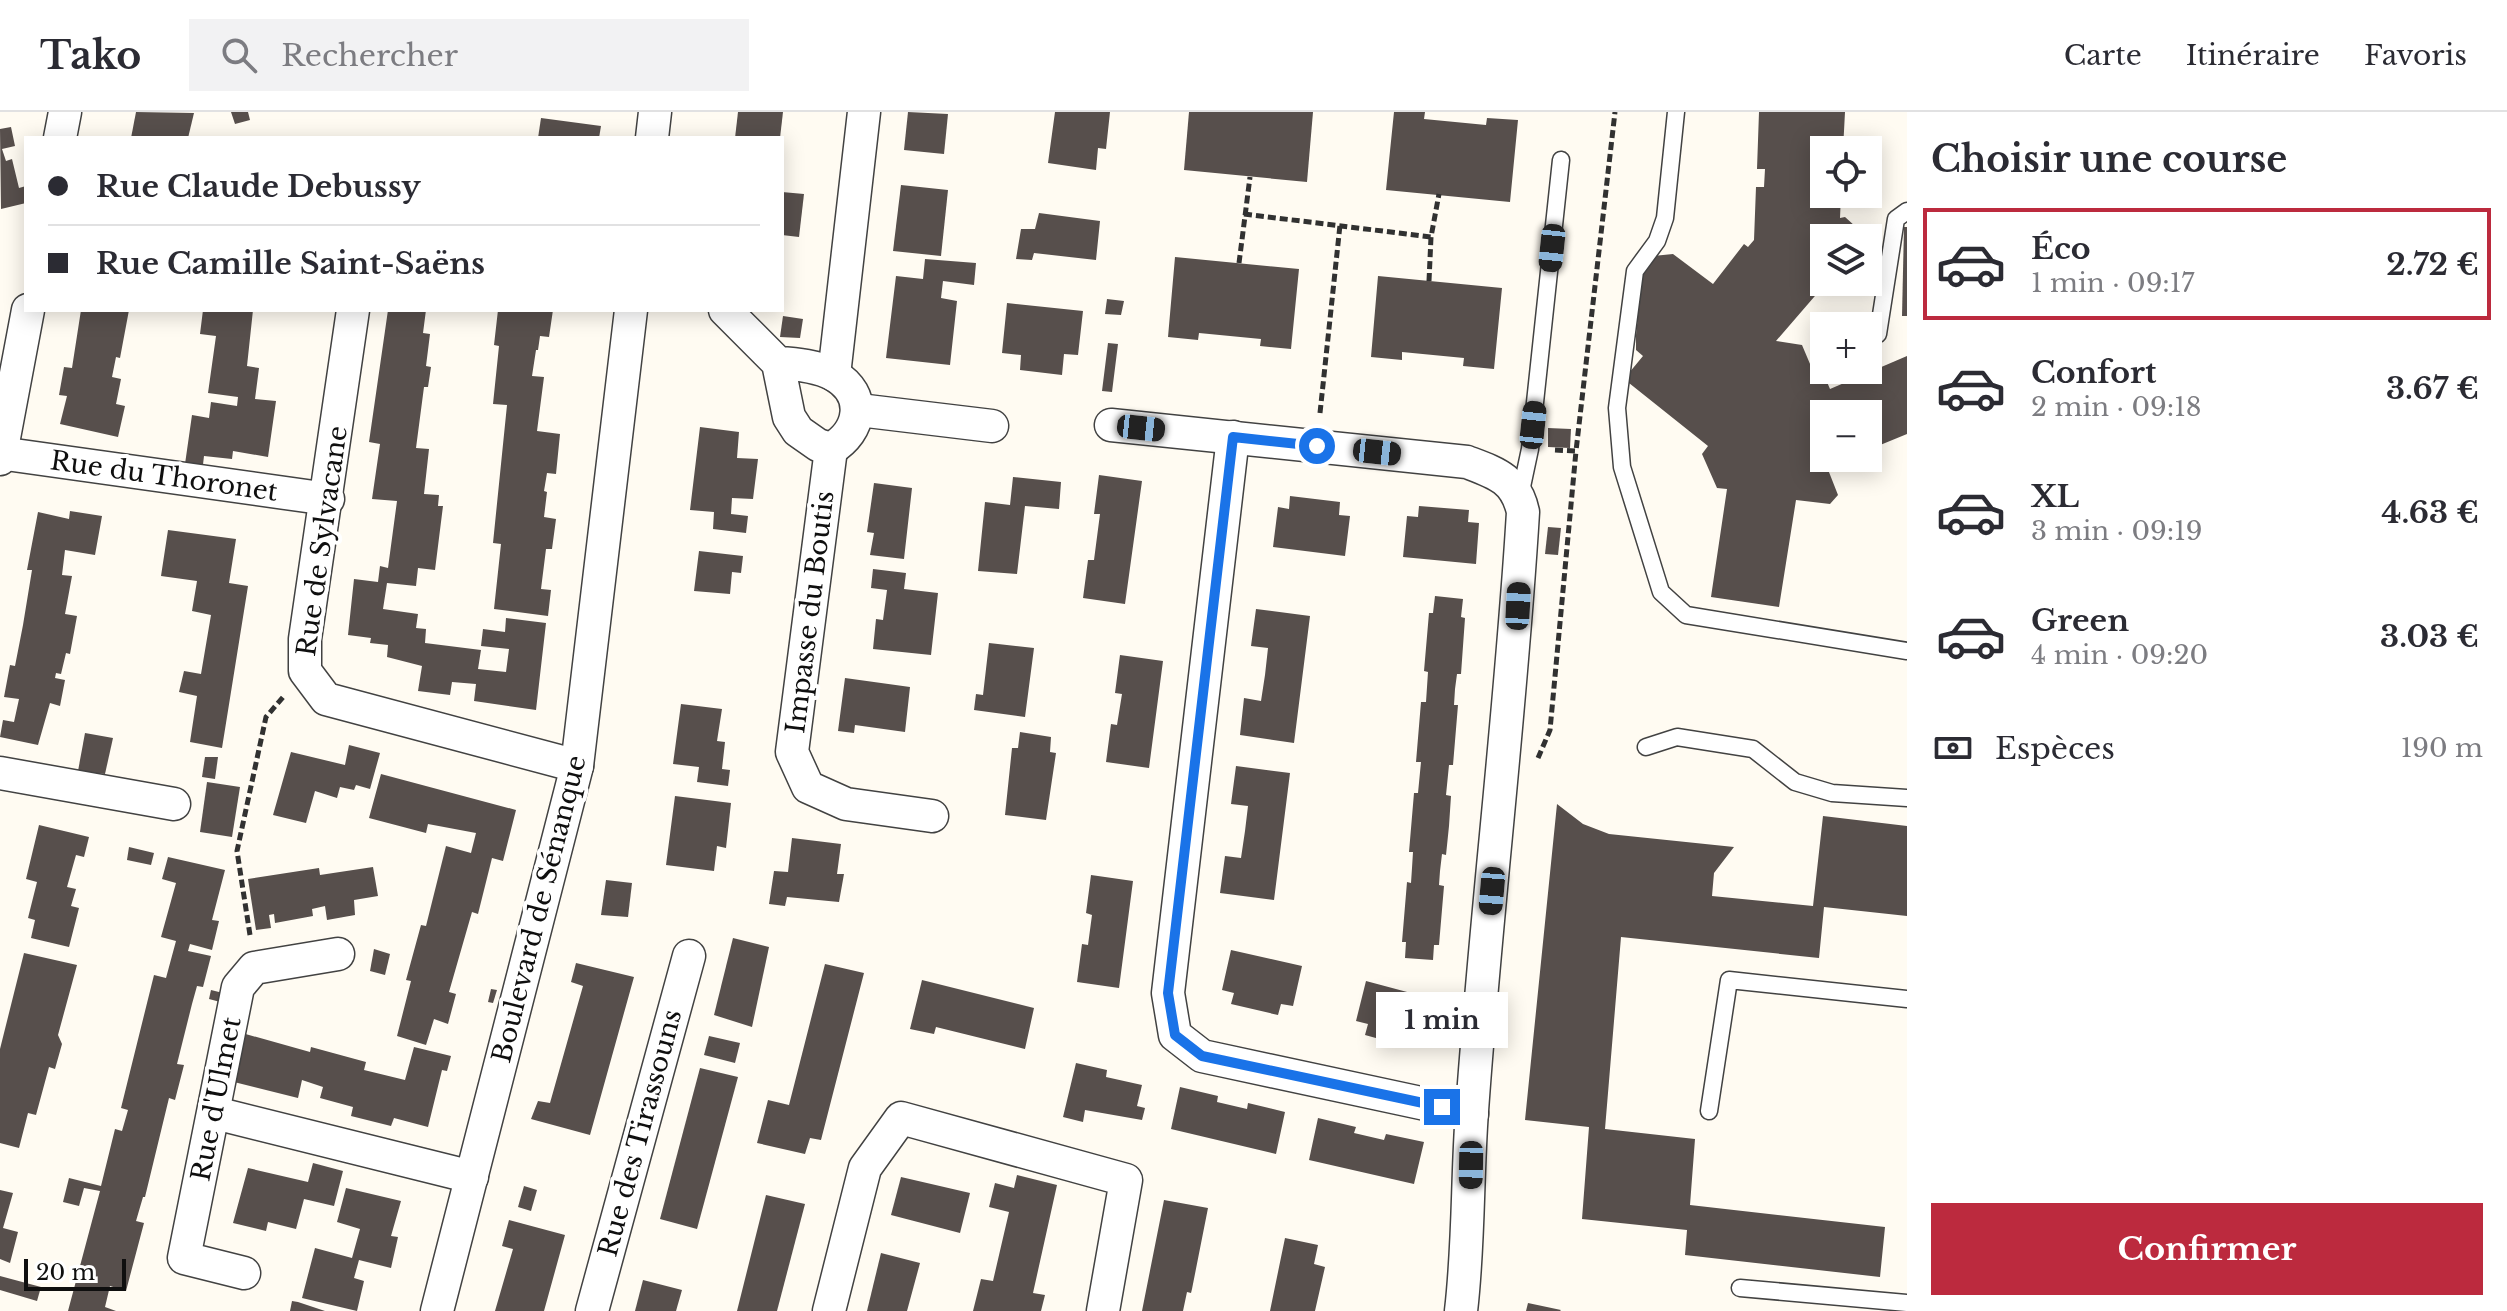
<!DOCTYPE html>
<html lang="fr">
<meta charset="utf-8">
<style>
:root{--surface:#fff;--page:#f2f2f3;--text:#2b2b33;--muted:#7c7c81;--line:#e1e1e2;--accent:#bc2a3e}
body{margin:0;font-family:"Libre Baskerville",serif;background:var(--page);color:var(--text);height:100vh;display:flex;flex-direction:column;font-size:30px;white-space:nowrap}
*{box-sizing:border-box;margin:0}
p{font-size:26px;color:var(--muted)}
.icon{flex:none;width:44px;height:44px;fill:none;stroke:currentColor;stroke-width:2;stroke-linecap:round;stroke-linejoin:round}
.map{position:relative;flex:1;overflow:hidden}
.side{display:flex;flex-direction:column;background:var(--surface);width:600px}
.side>*{flex:none}
.hud{position:absolute;left:24px;top:24px;width:760px;height:176px;border-radius:0px;box-shadow:0 4px 20px #0003;display:grid;align-content:center;height:176px;padding:0 24px;background:var(--surface)}
.buttons{position:absolute;left:1810px;top:24px;display:grid;gap:16px}
.buttons a{display:grid;place-items:center;width:72px;height:72px;border-radius:0px;background:var(--surface);box-shadow:0 4px 20px #0003;font-size:40px}
.scale{position:absolute;left:24px;bottom:20px;width:102px;box-sizing:border-box;padding-left:8px;border:4px solid #0f0f0f;border-top:0;font-size:22px;line-height:28px;white-space:nowrap;color:#0f0f0f;-webkit-text-stroke:6px #fff;paint-order:stroke}
.end{position:absolute;width:36px;height:36px;margin:-18px;border:10px solid #1a73e8;background:#fff;box-shadow:0 0 0 4px #fff}
.from{border-radius:50%}
.bubble{position:absolute;height:56px;border-radius:0px;background:var(--surface);box-shadow:0 4px 20px #0003;font-size:26px;font-weight:700;line-height:56px;text-align:center}
.car{position:absolute;width:24px;height:48px;margin:-24px -12px;border-radius:10px;box-shadow:0 0 6px 2px #0007;background:linear-gradient(#222 24%,#8ab4d8 0 40%,#222 0 76%,#8ab4d8 0 86%,#222 0)}
.hud b{display:flex;align-items:center;gap:28px;height:76px;font-size:30px}
.hud b+b{border-top:2px solid var(--line)}
.hud i{width:20px;height:20px;background:var(--text)}
ul{padding:0;list-style:none}
li{display:flex;align-items:center;gap:24px;height:112px;margin:0 16px 12px;padding:0 8px;border:4px solid transparent;border-radius:0px}
li div{flex:1}
li b{display:block;font-size:30px}
li em{font-style:normal;font-weight:700}
li.current{border-color:var(--accent)}
li>.icon{width:72px;height:72px;stroke-width:1.5}
h2{padding:0 24px;font-size:36px;line-height:96px}
.pay{display:flex;align-items:center;gap:20px;height:88px;padding:0 24px;font-size:30px}
.pay p{margin-inline-start:auto}
.cta{display:flex;gap:16px;margin-top:auto;padding:16px 24px}
.cta a{flex:1;height:92px;border-radius:0px;background:var(--accent);color:#fff;font-size:32px;font-weight:700;line-height:92px;text-align:center}
header{display:flex;align-items:center;gap:48px;box-sizing:border-box;height:112px;padding:0 40px;background:var(--surface);border-bottom:2px solid var(--line)}
header strong{font-size:38px}
nav{display:flex;gap:44px;margin-inline-start:auto;font-size:28px}
.search{width:560px;height:72px;background:var(--page);display:flex;align-items:center;gap:20px;box-sizing:border-box;padding:0 28px;border-radius:0px;color:var(--muted);font-size:30px}
main{display:flex;flex:1;min-height:0}
.map>svg:first-child{display:block}
</style>
<header>
<strong>Tako</strong>
<div class="search"><svg class="icon" aria-label="search" viewBox="0 0 24 24"><circle cx="10" cy="10" r="6"/><path d="M15 15l6 6"/></svg>Rechercher</div>
<nav><a>Carte</a><a>Itinéraire</a><a>Favoris</a></nav>
</header>
<main>
<div class="map">
<svg width="1907" height="1199" viewBox="0 0 1907 1199">
<rect width="100%" height="100%" fill="#fffbf2"/>
<g fill="#574f4c">
<polygon points="136,0 194,1 188,26 131,26"/>
<polygon points="231,0 248,0 250,8 235,12"/>
<polygon points="738,0 783,0 780,26 735,26"/>
<polygon points="908,0 948,2 944,42 904,38"/>
<polygon points="1055,0 1110,0 1106,37 1098,36 1096,58 1048,51"/>
<polygon points="1189,0 1313,0 1307,70 1184,58"/>
<polygon points="1394,0 1425,0 1424,7 1486,13 1487,6 1518,8 1510,90 1386,78"/>
<polygon points="1759,0 1845,0 1843,38 1824,38 1824,82 1841,82 1840,106 1845,105 1866,124 1824,126 1827,170 1776,229 1802,233 1813,259 1821,256 1830,277 1907,244 1907,322 1868,338 1868,302 1824,302 1824,346 1850,346 1827,355 1838,383 1830,392 1796,388 1779,495 1711,485 1727,377 1717,376 1702,342 1708,334 1624,267 1643,244 1636,238 1636,223 1643,156 1653,144 1673,142 1713,172 1744,132 1748,135 1754,128 1756,75 1764,75 1765,57 1757,57"/>
<polygon points="541,6 601,14 599,26 538,26"/>
<polygon points="11,15 15,34 2,37 6,49 12,47 19,76 26,74 26,91 1,97 0,17"/>
<polygon points="901,73 948,78 941,144 893,139"/>
<polygon points="782,80 804,82 799,125 782,123"/>
<polygon points="1039,101 1100,109 1096,148 1034,141 1032,148 1016,147 1021,117 1035,117"/>
<polygon points="1904,115 1907,115 1907,204 1902,204"/>
<polygon points="1175,145 1299,157 1291,237 1260,234 1261,227 1199,221 1198,228 1168,225"/>
<polygon points="925,147 976,151 974,173 943,169 941,186 957,189 950,253 886,246 896,164 923,167"/>
<polygon points="1378,164 1502,176 1494,257 1463,254 1464,246 1402,240 1402,248 1371,245"/>
<polygon points="1107,187 1124,189 1121,203 1105,202"/>
<polygon points="1007,191 1083,199 1078,243 1064,242 1062,263 1020,258 1021,243 1002,241"/>
<polygon points="81,198 129,198 120,246 116,245 112,265 121,267 116,292 125,294 118,325 60,312 67,284 59,283 64,255 72,256"/>
<polygon points="203,198 253,198 247,254 259,256 255,287 276,289 268,345 233,339 232,347 204,344 202,361 184,359 192,303 209,306 211,290 237,294 238,285 208,281 216,224 200,222"/>
<polygon points="388,198 426,198 423,221 430,222 426,254 431,255 428,275 424,275 416,336 429,337 424,382 439,383 438,394 443,394 435,458 418,456 416,474 387,471 383,497 418,502 416,516 426,517 425,531 481,538 478,557 506,560 509,537 481,534 483,517 505,520 506,506 546,511 536,598 474,589 476,572 452,570 450,583 418,579 422,554 387,545 388,533 370,531 371,526 348,523 354,467 378,470 380,454 388,456 397,389 372,387 380,332 369,330"/>
<polygon points="498,198 553,198 549,225 540,224 538,238 536,238 532,264 544,265 537,319 560,322 556,362 547,361 544,379 547,380 544,405 556,407 552,437 546,437 541,477 551,478 548,504 494,497 501,432 493,431 507,293 493,292 499,234 494,233"/>
<polygon points="783,204 803,207 800,226 780,225"/>
<polygon points="1108,231 1118,232 1112,280 1102,279"/>
<polygon points="700,315 739,320 737,346 758,347 753,387 732,386 731,402 748,404 746,421 713,417 714,400 690,398"/>
<polygon points="1548,316 1571,317 1570,336 1548,335"/>
<polygon points="1099,363 1142,369 1125,492 1083,486 1088,448 1094,448 1100,402 1094,402"/>
<polygon points="1013,365 1061,370 1059,397 1025,394 1017,462 978,459 985,390 1010,393"/>
<polygon points="874,371 912,376 904,447 870,443 874,421 867,420"/>
<polygon points="1290,384 1340,390 1339,403 1350,404 1345,444 1273,435 1278,395 1289,397"/>
<polygon points="1419,394 1469,398 1468,410 1479,411 1476,452 1403,445 1407,404 1418,405"/>
<polygon points="70,399 102,404 95,443 65,438 62,463 72,464 65,502 77,504 70,542 66,541 61,562 56,561 55,566 65,568 60,594 50,591 38,633 0,625 3,608 14,610 19,587 4,585 10,553 15,554 23,513 32,458 27,458 38,400 69,407"/>
<polygon points="1548,415 1561,416 1558,443 1545,442"/>
<polygon points="168,418 236,427 229,471 248,474 222,636 190,630 197,584 179,580 184,559 201,562 211,503 192,499 197,469 161,464"/>
<polygon points="699,439 743,444 741,461 732,460 730,482 694,479"/>
<polygon points="873,457 906,461 904,477 938,481 931,543 873,537 876,507 883,508 887,478 871,476"/>
<polygon points="1435,484 1463,487 1461,505 1465,506 1461,562 1457,562 1455,577 1454,593 1458,593 1453,653 1449,653 1446,683 1451,684 1449,714 1446,743 1442,742 1440,759 1439,773 1444,774 1439,833 1434,833 1433,848 1405,846 1406,830 1402,830 1407,770 1411,771 1412,756 1413,740 1409,740 1414,681 1418,681 1421,650 1416,650 1421,590 1426,590 1428,560 1424,559 1429,501 1433,501"/>
<polygon points="1256,497 1310,504 1294,631 1240,623 1244,586 1261,589 1265,563 1268,536 1251,534"/>
<polygon points="989,531 1034,536 1025,605 974,598 976,582 983,583"/>
<polygon points="1120,543 1163,549 1149,656 1106,650 1111,612 1117,613 1122,582 1115,581"/>
<polygon points="845,566 910,575 905,620 855,613 854,621 838,619"/>
<polygon points="681,592 722,597 717,629 725,630 722,657 730,658 728,674 697,670 699,655 673,652"/>
<polygon points="1020,620 1051,625 1050,640 1056,641 1046,708 1005,703 1012,636 1018,636"/>
<polygon points="85,621 113,626 105,662 78,659"/>
<polygon points="349,633 380,641 370,677 356,673 354,678 340,675 337,686 315,679 306,711 273,703 291,640 345,653"/>
<polygon points="205,645 218,645 215,667 202,665"/>
<polygon points="1236,654 1290,661 1274,788 1220,781 1225,744 1241,746 1245,719 1248,694 1231,692"/>
<polygon points="381,662 516,698 503,749 492,746 478,802 472,800 449,880 456,882 448,912 434,907 426,933 397,924 411,869 406,868 421,813 426,814 446,734 471,741 476,721 428,712 426,721 369,706"/>
<polygon points="207,670 240,675 232,725 200,720"/>
<polygon points="675,684 731,691 726,736 717,734 714,759 666,753"/>
<polygon points="1557,692 1583,712 1609,722 1734,735 1714,761 1712,784 1813,794 1823,704 1907,714 1907,804 1824,795 1819,846 1621,825 1605,1017 1695,1027 1690,1093 1885,1115 1880,1165 1685,1143 1687,1118 1582,1107 1589,1015 1525,1008"/>
<polygon points="39,713 89,725 84,745 76,743 67,775 76,777 71,794 79,796 69,835 31,826 35,808 28,806 37,770 26,767"/>
<polygon points="792,726 841,732 837,762 844,762 839,790 787,785 785,794 769,792 774,759 788,760"/>
<polygon points="129,735 154,741 151,753 127,748"/>
<polygon points="168,745 225,758 212,808 219,809 212,838 190,832 188,839 211,844 203,875 197,874 192,892 177,952 184,953 175,988 169,986 145,1085 143,1085 136,1109 144,1111 126,1179 110,1174 105,1195 116,1199 68,1199 100,1079 84,1076 79,1094 63,1090 69,1066 101,1074 115,1017 122,1019 128,998 121,996 152,871 154,863 166,866 176,829 161,825 176,771 162,767"/>
<polygon points="373,755 378,784 354,788 355,803 327,808 325,794 312,797 313,804 275,811 274,802 269,803 271,816 256,818 248,767 319,756 320,763"/>
<polygon points="1091,763 1133,769 1119,876 1077,870 1082,832 1088,833 1092,803 1086,801"/>
<polygon points="606,768 632,771 628,805 601,803"/>
<polygon points="733,826 769,835 752,915 714,903"/>
<polygon points="374,837 390,842 385,863 370,859"/>
<polygon points="1231,838 1302,854 1293,894 1281,892 1278,903 1231,892 1234,881 1222,878"/>
<polygon points="24,841 77,853 58,923 62,932 55,957 49,955 36,1003 28,1001 19,1036 0,1031 0,937"/>
<polygon points="576,851 634,865 590,1023 531,1007 538,989 550,991 583,874 571,870"/>
<polygon points="825,852 864,861 821,1028 810,1026 805,1042 757,1031 768,988 789,993"/>
<polygon points="922,868 1034,896 1025,937 936,915 934,922 910,917"/>
<polygon points="1366,869 1437,888 1427,928 1415,924 1412,936 1365,923 1368,912 1356,909"/>
<polygon points="491,877 497,878 493,891 488,890"/>
<polygon points="211,878 227,882 224,891 209,887"/>
<polygon points="242,921 310,940 311,935 366,950 364,958 405,968 414,935 451,944 447,959 442,958 428,1015 394,1006 391,1014 351,1004 353,995 320,986 323,975 302,968 298,986 230,969"/>
<polygon points="709,924 740,931 735,951 704,943"/>
<polygon points="1076,951 1107,958 1106,965 1142,973 1137,994 1145,996 1142,1008 1085,998 1083,1010 1063,1005"/>
<polygon points="700,956 738,965 697,1117 660,1107"/>
<polygon points="1180,975 1218,984 1217,990 1247,997 1248,991 1285,1000 1276,1042 1171,1017"/>
<polygon points="1318,1006 1356,1015 1354,1021 1384,1028 1386,1022 1424,1030 1414,1072 1309,1048"/>
<polygon points="313,1051 343,1059 334,1094 304,1087 296,1117 268,1110 266,1119 233,1111 248,1056 308,1070"/>
<polygon points="1017,1063 1057,1073 1033,1181 1045,1183 1041,1199 973,1199 981,1167 993,1169 1009,1100 989,1095 995,1071 1014,1076"/>
<polygon points="901,1065 970,1081 960,1121 891,1103"/>
<polygon points="524,1074 537,1078 531,1099 518,1095"/>
<polygon points="346,1076 401,1089 391,1124 398,1125 391,1156 359,1148 354,1166 364,1169 357,1199 302,1186 315,1136 352,1146 360,1117 337,1110"/>
<polygon points="0,1078 13,1081 3,1116 18,1120 10,1151 0,1147"/>
<polygon points="766,1083 805,1092 777,1199 737,1199"/>
<polygon points="1164,1088 1208,1096 1192,1177 1191,1181 1187,1180 1183,1199 1142,1199"/>
<polygon points="509,1108 565,1123 544,1199 495,1199 513,1137 502,1134"/>
<polygon points="1285,1126 1318,1133 1314,1152 1325,1155 1315,1199 1270,1199"/>
<polygon points="881,1141 920,1151 907,1199 867,1199"/>
<polygon points="0,1164 41,1175 37,1189 0,1178"/>
<polygon points="643,1168 682,1178 676,1199 635,1199"/>
<polygon points="292,1189 298,1190 325,1199 290,1199"/>
<polygon points="1528,1191 1561,1198 1560,1199 1526,1199"/>
</g>
<g fill="none" stroke-linecap="round" stroke-linejoin="round">
<g stroke="#424242" stroke-width="19">
<g id="lane">
<polyline points="1676,0 1665,106 1657,129 1635,159 1617,296 1622,355 1661,480 1686,503 1907,539"/>
<polyline points="1878,222 1896,107 1907,99"/>
<polyline points="1520,384 1530,337 1561,48"/>
<polyline points="1646,635 1677,625 1753,637 1795,670 1832,681 1907,686"/>
<polyline points="1709,999 1729,868 1907,887"/>
<polyline points="1740,1176 1907,1191"/>
</g>
</g>
<g stroke="#424242" stroke-width="35">
<g id="street">
<polyline points="60,26 65,0"/>
<polyline points="652,26 655,0"/>
<polyline points="353,198 305,527 305,559 326,587 577,654"/>
<path d="M725,198L778,251L789,305L798,319L818,333L831,337C861,319 868,283 834,263C818,254 796,252 778,251"/>
<polyline points="834,263 864,0"/>
<polyline points="859,298 992,314"/>
<path d="M1111,313L1467,350C1496,361 1516,367 1523,400C1511,600 1486,799 1472,999C1467,1066 1469,1132 1461,1199"/>
<polyline points="1233,325 1168,881 1175,923 1202,944 1472,1002"/>
<polyline points="831,337 792,640 808,675 846,692 932,704"/>
<polyline points="0,341 328,387"/>
<polyline points="0,347 28,198"/>
<polyline points="0,661 174,692"/>
<polyline points="215,1001 472,1065"/>
<polyline points="244,1161 184,1146 238,875 254,856 338,842"/>
<polyline points="437,1199 577,654 631,198"/>
<polyline points="592,1199 689,844"/>
<polyline points="829,1199 865,1056 901,1006 1126,1068 1103,1199"/>
</g>
</g>
<g stroke="#313131" stroke-width="5" stroke-dasharray="8 4" stroke-linecap="butt">
<polyline points="1244,102 1431,125"/>
<polyline points="1239,151 1250,65"/>
<polyline points="1429,169 1431,125 1439,82"/>
<polyline points="1320,301 1340,113"/>
<polyline points="1555,338 1576,339 1615,0"/>
<polyline points="1538,646 1550,618 1576,339"/>
<polyline points="250,823 237,739 266,605 284,584"/>
</g>
<use href="#lane" stroke="#fff" stroke-width="16"/>
<use href="#street" stroke="#fff" stroke-width="32"/>
</g>
<g fill="none" stroke-linecap="round" stroke-linejoin="round">
<polyline stroke="#1a73e8" stroke-width="10" points="1317,334 1233,325 1168,881 1175,923 1202,944 1442,995"/>
</g>
<g text-anchor="middle" dominant-baseline="central" stroke-width="8" stroke-linejoin="round" paint-order="stroke">
<g font-size="26" fill="#0f0f0f" stroke="#fff">
<text transform="translate(164 364) rotate(8)">Rue du Thoronet</text>
<text transform="translate(322 429) rotate(-82)">Rue de Sylvacane</text>
<text transform="translate(810 500) rotate(-83)">Impasse du Boutis</text>
<text transform="translate(539 797) rotate(-76)">Boulevard de Sénanque</text>
<text transform="translate(216 987) rotate(-79)">Rue d'Ulmet</text>
<text transform="translate(640 1021) rotate(-75)">Rue des Tirassouns</text>
</g>
</g>
</svg>
<div class="buttons">
<a><svg class="icon" aria-label="locate" viewBox="0 0 24 24"><circle cx="12" cy="12" r="6"/><path d="M12 2v4M12 18v4M2 12h4M18 12h4"/></svg></a>
<a><svg class="icon" aria-label="layers" viewBox="0 0 24 24"><path d="M12 4l9 5-9 5-9-5zM3 14l9 5 9-5"/></svg></a>
<a>+</a>
<a>−</a>
</div>
<div class="scale">20 m</div>
<i class="end from" style="left:1317px;top:334px"></i>
<i class="end" style="left:1442px;top:995px"></i>
<div class="bubble" style="left:1376px;top:880px;width:132px">1 min</div>
<i class="car" style="left:1552px;top:136px;rotate:186deg"></i>
<i class="car" style="left:1533px;top:313px;rotate:6deg"></i>
<i class="car" style="left:1141px;top:316px;rotate:96deg"></i>
<i class="car" style="left:1377px;top:340px;rotate:96deg"></i>
<i class="car" style="left:1518px;top:494px;rotate:3deg"></i>
<i class="car" style="left:1492px;top:779px;rotate:185deg"></i>
<i class="car" style="left:1471px;top:1053px;rotate:181deg"></i>
<div class="hud">
<b><i class="from"></i>Rue Claude Debussy</b>
<b><i></i>Rue Camille Saint-Saëns</b>
</div>
</div>
<section class="side">
<h2>Choisir une course</h2>
<ul>
<li class="current"><svg class="icon" aria-label="car" viewBox="0 0 24 24"><path d="M5 17H2v-5l4-1 3-4h7l3 4 3 1v5h-3M9 17h6M6 11h13"/><circle cx="7" cy="17" r="2"/><circle cx="17" cy="17" r="2"/></svg><div><b>Éco</b><p>1 min · 09:17</p></div><em>2.72 €</em></li>
<li><svg class="icon" aria-label="car" viewBox="0 0 24 24"><path d="M5 17H2v-5l4-1 3-4h7l3 4 3 1v5h-3M9 17h6M6 11h13"/><circle cx="7" cy="17" r="2"/><circle cx="17" cy="17" r="2"/></svg><div><b>Confort</b><p>2 min · 09:18</p></div><em>3.67 €</em></li>
<li><svg class="icon" aria-label="car" viewBox="0 0 24 24"><path d="M5 17H2v-5l4-1 3-4h7l3 4 3 1v5h-3M9 17h6M6 11h13"/><circle cx="7" cy="17" r="2"/><circle cx="17" cy="17" r="2"/></svg><div><b>XL</b><p>3 min · 09:19</p></div><em>4.63 €</em></li>
<li><svg class="icon" aria-label="car" viewBox="0 0 24 24"><path d="M5 17H2v-5l4-1 3-4h7l3 4 3 1v5h-3M9 17h6M6 11h13"/><circle cx="7" cy="17" r="2"/><circle cx="17" cy="17" r="2"/></svg><div><b>Green</b><p>4 min · 09:20</p></div><em>3.03 €</em></li>
</ul>
<div class="pay"><svg class="icon" aria-label="cash" viewBox="0 0 24 24"><path d="M3 7h18v10H3z"/><circle cx="12" cy="12" r="2"/></svg>Espèces<p>190 m</p></div>
<div class="cta"><a>Confirmer</a></div>
</section>
</main>
